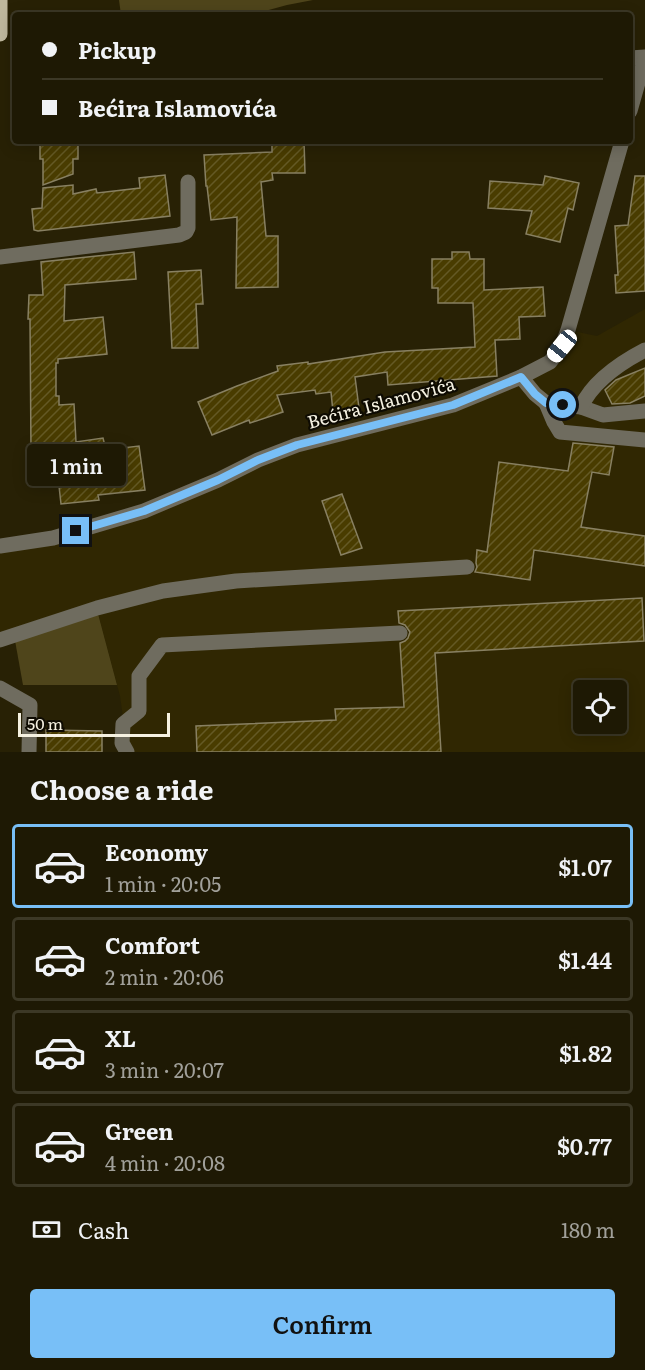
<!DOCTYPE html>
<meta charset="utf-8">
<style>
:root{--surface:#1e1904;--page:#26220e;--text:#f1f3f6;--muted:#a1a09a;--line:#3c3826;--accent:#78bff7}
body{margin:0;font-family:Literata,serif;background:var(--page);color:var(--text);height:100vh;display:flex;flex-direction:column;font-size:22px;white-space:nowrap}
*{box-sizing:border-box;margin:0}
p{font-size:20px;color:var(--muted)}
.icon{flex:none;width:33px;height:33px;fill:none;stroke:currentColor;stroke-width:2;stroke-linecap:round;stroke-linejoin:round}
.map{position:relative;height:752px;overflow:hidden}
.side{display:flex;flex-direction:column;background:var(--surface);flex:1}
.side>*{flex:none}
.top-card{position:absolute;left:12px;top:12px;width:621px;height:132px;border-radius:6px;box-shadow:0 3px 15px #0003,0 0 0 2px var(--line);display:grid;align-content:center;height:132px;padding:0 30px;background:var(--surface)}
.tools{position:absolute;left:573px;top:680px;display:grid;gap:12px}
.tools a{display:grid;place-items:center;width:54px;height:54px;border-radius:6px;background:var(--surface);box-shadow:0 3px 15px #0003,0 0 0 2px var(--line);font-size:30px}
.scale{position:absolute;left:18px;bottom:15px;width:152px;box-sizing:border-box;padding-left:6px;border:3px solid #f5f1e1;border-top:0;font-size:16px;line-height:21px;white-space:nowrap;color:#f5f1e1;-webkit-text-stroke:4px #0e0b02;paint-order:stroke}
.end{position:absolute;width:27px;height:27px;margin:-14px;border:8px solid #78bff7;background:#111;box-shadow:0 0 0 3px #111}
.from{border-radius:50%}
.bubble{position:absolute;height:42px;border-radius:6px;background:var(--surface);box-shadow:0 3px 15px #0003,0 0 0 2px var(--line);font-size:20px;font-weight:600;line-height:42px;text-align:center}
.car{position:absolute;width:18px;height:36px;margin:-18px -9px;border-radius:8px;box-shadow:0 0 4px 2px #0007;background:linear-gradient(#fff 24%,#345 0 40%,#fff 0 76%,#345 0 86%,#fff 0)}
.top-card b{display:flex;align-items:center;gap:21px;height:57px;font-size:22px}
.top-card b+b{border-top:2px solid var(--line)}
.top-card i{width:15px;height:15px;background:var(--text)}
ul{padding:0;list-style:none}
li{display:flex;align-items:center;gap:18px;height:84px;margin:0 12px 9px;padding:0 18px;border:3px solid var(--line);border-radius:6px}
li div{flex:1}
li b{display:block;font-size:22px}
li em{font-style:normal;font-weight:600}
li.on{border-color:var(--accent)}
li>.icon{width:54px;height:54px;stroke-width:1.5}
h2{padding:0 30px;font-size:27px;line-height:72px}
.pay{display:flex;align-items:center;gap:15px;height:66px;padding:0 30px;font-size:22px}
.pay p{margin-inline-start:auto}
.action{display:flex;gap:12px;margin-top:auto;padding:12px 30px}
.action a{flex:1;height:69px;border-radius:6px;background:var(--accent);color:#111;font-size:24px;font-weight:600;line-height:69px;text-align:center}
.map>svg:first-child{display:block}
</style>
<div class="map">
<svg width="645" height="752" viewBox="0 0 645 752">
<defs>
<pattern id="building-hatch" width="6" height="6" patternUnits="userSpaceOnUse" patternTransform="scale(1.5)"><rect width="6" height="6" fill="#493c00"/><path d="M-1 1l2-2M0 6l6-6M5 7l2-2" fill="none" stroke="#645925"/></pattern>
</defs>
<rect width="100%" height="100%" fill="#282105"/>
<path fill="#302702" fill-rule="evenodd" d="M645,309V752H128L120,696L97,610L0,640V546L53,538L258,460L398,420L536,371L568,330L597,336ZM584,690H616V723H584Z"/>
<g fill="#4f451b">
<polygon points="119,0 313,0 287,5 250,15 121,15"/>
<polygon points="97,610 117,685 23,685 14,635"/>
</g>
<g fill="url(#building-hatch)" stroke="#888062" stroke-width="1.5">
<polygon points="40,141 78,141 78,159 73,159 73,174 43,185 43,159 40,159"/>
<polygon points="272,141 304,141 305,173 272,173 273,180 261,182 266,236 278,236 278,287 236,288 237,217 211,220 207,186 206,186 204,155 272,152"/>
<polygon points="165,175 170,216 38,231 34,230 32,209 42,208 43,188 73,185 73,194 96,189 97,193 140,188 139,178"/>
<polygon points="545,176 579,183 573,210 568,208 560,242 526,234 532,211 488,208 490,181 543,185"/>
<polygon points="635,176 645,176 645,291 616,293 615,275 618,275 615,226 628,225"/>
<polygon points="134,252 136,279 65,285 64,321 103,317 107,354 58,359 58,363 56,363 56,396 59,396 59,405 74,404 76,442 103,438 106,450 139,446 145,490 98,495 99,500 61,504 55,450 31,451 30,319 28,319 29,295 43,295 41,262"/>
<polygon points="452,252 469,252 470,259 484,259 484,290 543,287 545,316 519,317 520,339 495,340 497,376 388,385 387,372 355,377 359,408 333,412 331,392 316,394 315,390 277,395 283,412 250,423 249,420 212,435 198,402 237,386 278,371 277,366 308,362 308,364 385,352 475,347 473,303 438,303 438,288 432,288 432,259 452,259"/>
<polygon points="201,270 203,304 196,304 198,348 172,348 168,272"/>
<polygon points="645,368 645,396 630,403 612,404 605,390 616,380"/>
<polygon points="573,443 614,447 609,475 592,472 581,527 645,536 645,566 534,550 530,580 475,572 477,567 476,563 477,550 487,552 499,462 568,471"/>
<polygon points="342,494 362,548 341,555 322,501"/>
<polygon points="642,598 644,641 435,653 441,752 197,752 196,726 336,720 335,709 404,707 400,643 405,641 408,638 410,632 405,625 399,623 398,611"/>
<polygon points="46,730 102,731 102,752 46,752"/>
</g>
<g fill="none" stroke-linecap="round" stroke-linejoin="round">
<g stroke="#6f6c5f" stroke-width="15">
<polyline points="630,58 645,57"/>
<polyline points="630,111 645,58"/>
<polyline points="0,257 179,235 186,232 188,228 188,182"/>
<polyline points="521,377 535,394 546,403 581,407 603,415 645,411"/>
<polyline points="546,403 554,422 560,432 645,440"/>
<path d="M581,407C593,381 620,363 645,350"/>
<polyline points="0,546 53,538 144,511 218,480 258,460 297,445 453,405 521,377 550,362 562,346 568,330 622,141"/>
<polyline points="0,640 97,608 163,591 236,581 467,567"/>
<polyline points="0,688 30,705 29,752"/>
<polyline points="127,752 122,743 123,724 139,711 139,676 162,645 400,633"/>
</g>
<polyline stroke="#bfb89d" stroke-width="15" points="0,34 0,0"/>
</g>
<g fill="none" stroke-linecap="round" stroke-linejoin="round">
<polyline stroke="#78bff7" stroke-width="8" points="76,531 144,511 218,480 258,460 297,445 453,405 521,377 535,394 546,403 563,405"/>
</g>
<g text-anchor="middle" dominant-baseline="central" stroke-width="4.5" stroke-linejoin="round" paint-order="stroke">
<g font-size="18" fill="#f5f1e1" stroke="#0e0b02">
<text transform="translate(381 402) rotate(-15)">Bećira Islamovića</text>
</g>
</g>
</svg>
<div class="tools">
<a><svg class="icon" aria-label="locate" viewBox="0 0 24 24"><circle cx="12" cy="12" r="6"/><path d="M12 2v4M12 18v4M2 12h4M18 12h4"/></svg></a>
</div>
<div class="scale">50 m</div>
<i class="end from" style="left:563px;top:405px"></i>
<i class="end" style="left:76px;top:531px"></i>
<div class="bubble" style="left:27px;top:444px;width:99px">1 min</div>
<i class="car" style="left:562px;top:346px;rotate:219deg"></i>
<div class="top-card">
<b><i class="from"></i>Pickup</b>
<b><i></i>Bećira Islamovića</b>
</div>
</div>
<section class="side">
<h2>Choose a ride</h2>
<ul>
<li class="on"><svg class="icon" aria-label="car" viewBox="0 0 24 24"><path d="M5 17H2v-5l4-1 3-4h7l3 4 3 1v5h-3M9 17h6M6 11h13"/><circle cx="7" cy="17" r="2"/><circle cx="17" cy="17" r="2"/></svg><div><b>Economy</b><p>1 min · 20:05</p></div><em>$1.07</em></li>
<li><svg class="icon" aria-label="car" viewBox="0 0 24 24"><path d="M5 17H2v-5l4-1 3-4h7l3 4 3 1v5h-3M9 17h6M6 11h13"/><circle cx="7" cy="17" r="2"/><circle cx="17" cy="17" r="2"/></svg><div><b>Comfort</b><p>2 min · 20:06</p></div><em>$1.44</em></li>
<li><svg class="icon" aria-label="car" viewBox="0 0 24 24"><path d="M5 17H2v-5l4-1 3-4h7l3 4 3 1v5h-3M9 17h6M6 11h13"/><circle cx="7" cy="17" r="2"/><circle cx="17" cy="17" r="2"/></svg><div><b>XL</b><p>3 min · 20:07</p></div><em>$1.82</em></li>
<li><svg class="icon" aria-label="car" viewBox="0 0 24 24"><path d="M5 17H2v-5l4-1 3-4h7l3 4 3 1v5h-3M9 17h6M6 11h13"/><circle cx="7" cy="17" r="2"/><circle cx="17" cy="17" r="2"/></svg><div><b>Green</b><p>4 min · 20:08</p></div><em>$0.77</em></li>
</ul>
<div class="pay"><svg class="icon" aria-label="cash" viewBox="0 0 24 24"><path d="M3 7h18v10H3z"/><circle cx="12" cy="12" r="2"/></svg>Cash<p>180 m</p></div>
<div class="action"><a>Confirm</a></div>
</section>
